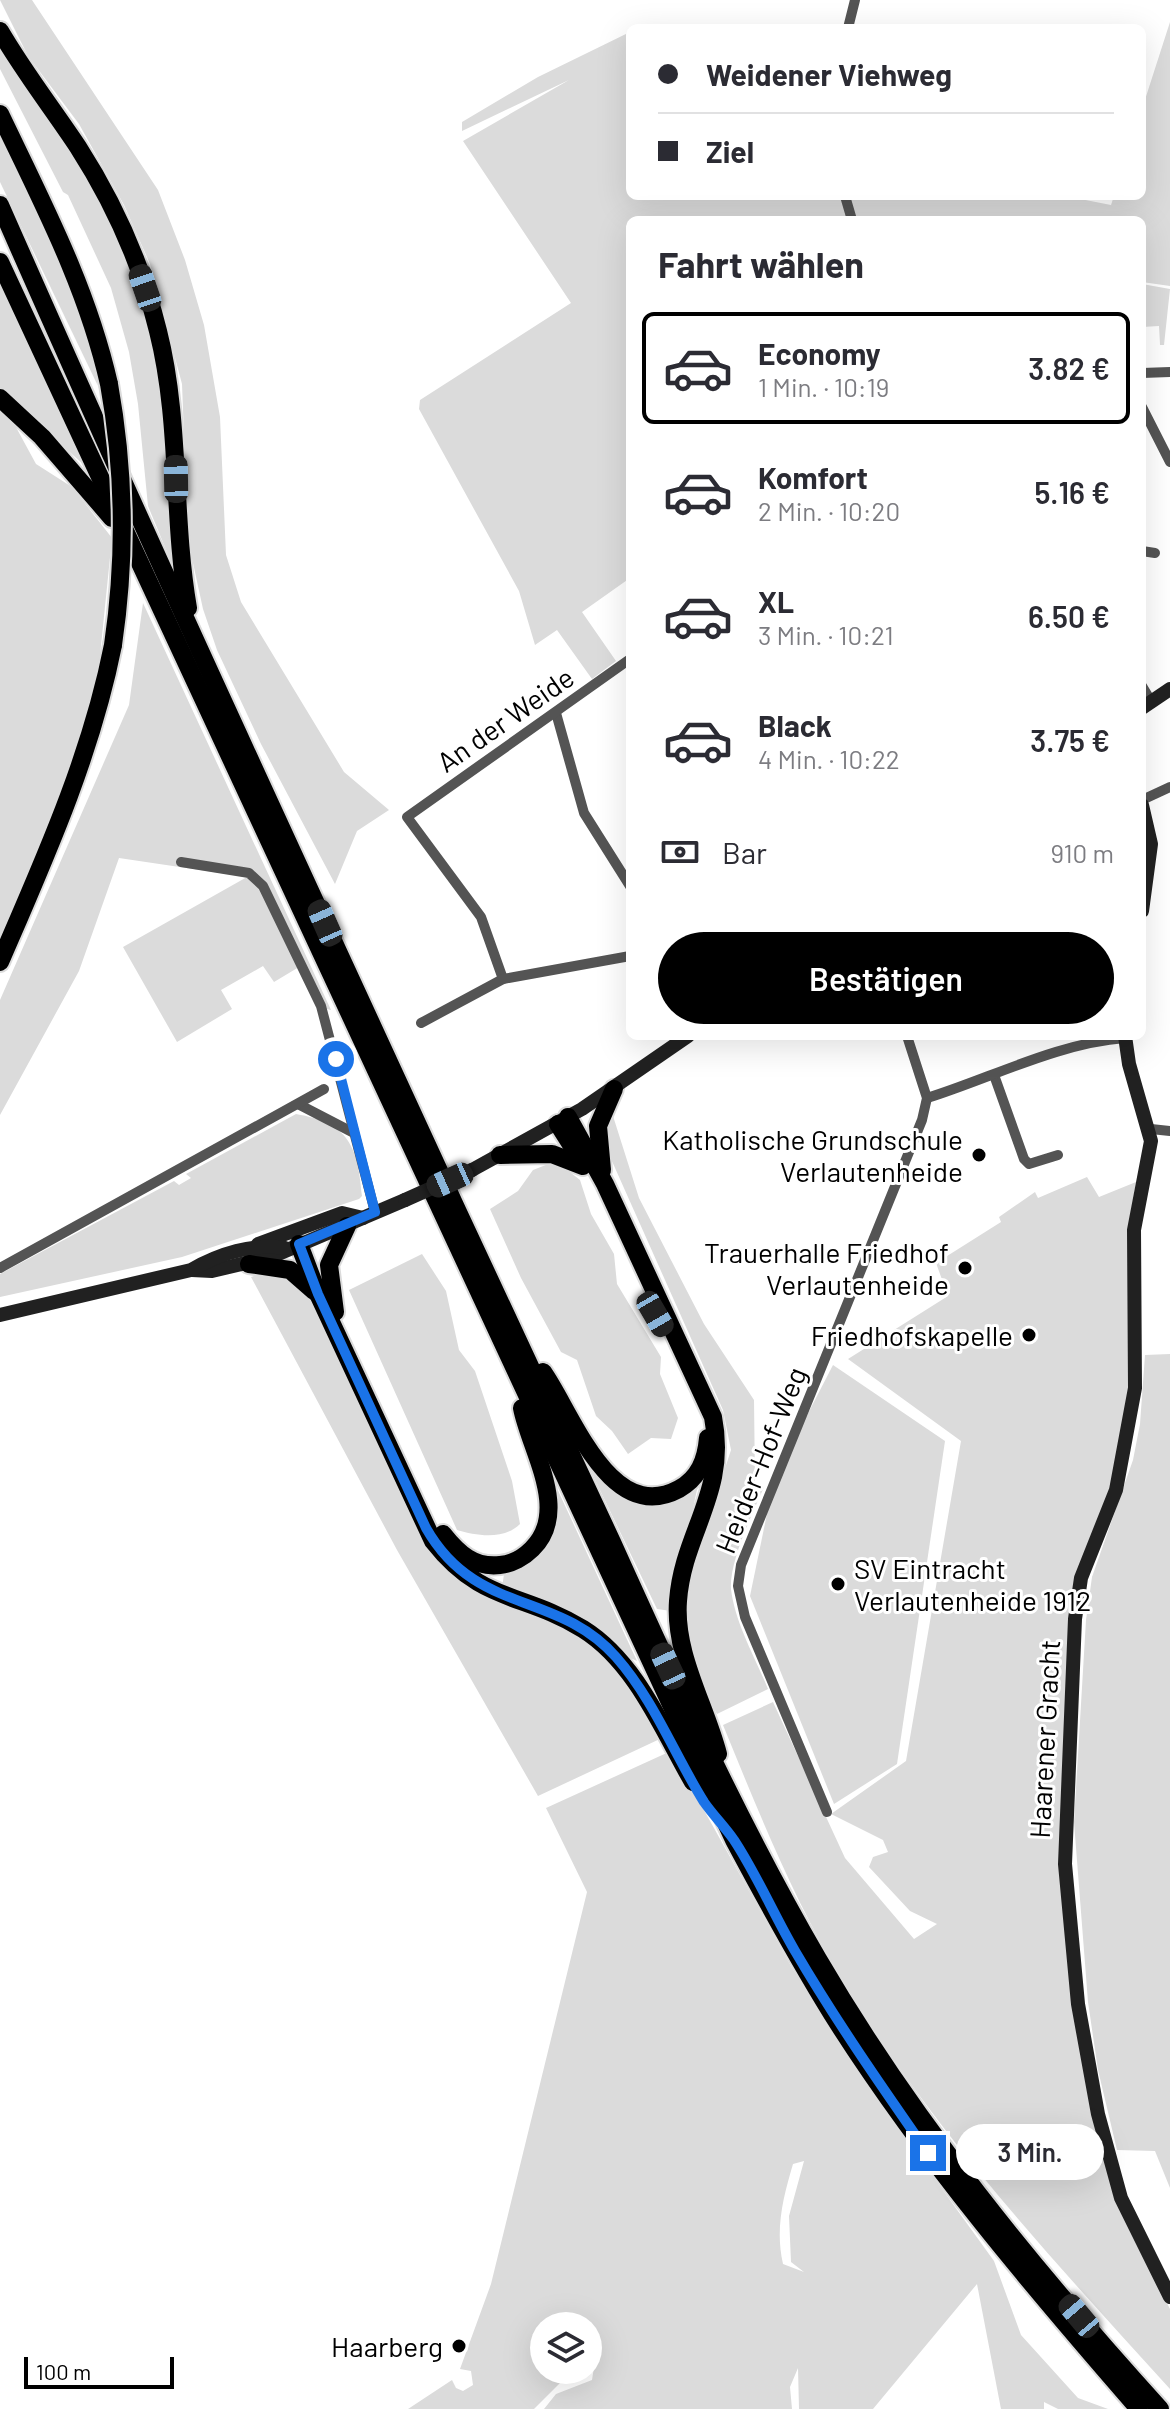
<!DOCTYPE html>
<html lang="de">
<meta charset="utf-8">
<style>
:root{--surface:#fff;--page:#f2f2f3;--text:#2b2b33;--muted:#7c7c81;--line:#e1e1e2;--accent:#000}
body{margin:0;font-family:Barlow,sans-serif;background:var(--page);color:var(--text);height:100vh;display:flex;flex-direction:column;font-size:30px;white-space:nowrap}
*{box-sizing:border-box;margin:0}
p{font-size:26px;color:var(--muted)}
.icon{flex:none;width:44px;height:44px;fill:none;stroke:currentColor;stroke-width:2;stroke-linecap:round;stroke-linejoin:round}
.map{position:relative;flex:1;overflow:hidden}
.drawer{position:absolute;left:626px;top:216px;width:520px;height:824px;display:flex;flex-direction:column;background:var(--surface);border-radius:12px;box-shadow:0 8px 32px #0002}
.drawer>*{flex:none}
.guide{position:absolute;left:626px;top:24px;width:520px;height:176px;border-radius:12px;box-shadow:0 8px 32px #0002;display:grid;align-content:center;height:176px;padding:0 32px;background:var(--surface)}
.fabs{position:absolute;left:530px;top:2312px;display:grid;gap:16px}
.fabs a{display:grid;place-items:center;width:72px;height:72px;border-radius:50%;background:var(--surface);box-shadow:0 8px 32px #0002;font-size:40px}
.scale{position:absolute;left:24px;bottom:20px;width:150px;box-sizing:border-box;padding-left:8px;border:4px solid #000;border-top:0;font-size:22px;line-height:28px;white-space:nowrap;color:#000;-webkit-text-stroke:6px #fff;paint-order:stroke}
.end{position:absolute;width:36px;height:36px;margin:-18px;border:10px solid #1a73e8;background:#fff;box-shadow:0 0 0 4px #fff}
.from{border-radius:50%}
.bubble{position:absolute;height:56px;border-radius:28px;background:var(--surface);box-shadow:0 8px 32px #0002;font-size:26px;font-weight:600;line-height:56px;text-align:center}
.car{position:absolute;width:24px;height:48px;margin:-24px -12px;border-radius:10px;box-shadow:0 0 6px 2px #0007;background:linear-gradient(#222 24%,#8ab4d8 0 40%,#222 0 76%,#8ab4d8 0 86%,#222 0)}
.guide b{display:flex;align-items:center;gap:28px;height:76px;font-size:30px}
.guide b+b{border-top:2px solid var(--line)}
.guide i{width:20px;height:20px;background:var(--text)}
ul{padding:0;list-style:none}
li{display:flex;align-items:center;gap:24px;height:112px;margin:0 16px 12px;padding:0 16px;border:4px solid transparent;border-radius:12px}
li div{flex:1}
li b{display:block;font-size:30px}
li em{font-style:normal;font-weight:600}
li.current{border-color:var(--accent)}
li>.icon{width:72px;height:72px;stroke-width:1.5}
h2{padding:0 32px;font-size:36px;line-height:96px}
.pay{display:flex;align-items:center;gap:20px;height:88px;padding:0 32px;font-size:30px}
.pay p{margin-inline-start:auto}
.cta{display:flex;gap:16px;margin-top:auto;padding:16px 32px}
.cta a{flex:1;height:92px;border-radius:48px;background:var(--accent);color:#fff;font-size:32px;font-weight:600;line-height:92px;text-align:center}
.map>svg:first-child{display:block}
</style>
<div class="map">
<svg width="1170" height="2409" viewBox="0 0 1170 2409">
<rect width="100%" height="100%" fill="#fff"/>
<g fill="#dbdbdb" fill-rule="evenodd">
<polygon points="0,0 32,0 158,190 185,260 204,325 220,417 226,555 241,602 344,772 389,810 357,831 335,884 261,744 217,650 203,609 188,540 182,384 150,264 124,205 79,124 28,56"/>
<polygon points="1170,22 1170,286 1142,282 1142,220 630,220 630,578 582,612 616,661 592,679 557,630 535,645 519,591 419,409 420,400 571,303 463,141 569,80 462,131 462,122 538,77 630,32 630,196 1065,196 1111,205 1114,196 1142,196 1142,109"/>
<polygon points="0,41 71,144 116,226 134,272 163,377 174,569 148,506 138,404 129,352 111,288 68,195 63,192 0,69"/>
<path d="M0,127C41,209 82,295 98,386L0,182Z"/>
<polygon points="1142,284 1170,289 1164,345 1160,345 1159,326 1142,327"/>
<polygon points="0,285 83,464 0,390"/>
<polygon points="0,408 11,418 36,464 72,487 112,538 97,685 63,797 0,943"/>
<polygon points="143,603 331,1010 319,1007 299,967 274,982 263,966 221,990 232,1009 177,1042 123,947 247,877 119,858 79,971 0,1115 0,1000 129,705"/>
<path d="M296,1114C348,1123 358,1145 362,1196L359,1199L182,1257L0,1297V1274L174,1181L179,1185L191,1178L186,1174Z"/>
<path d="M613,1116L639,1198L704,1324L754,1400L755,1483L764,1487C753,1512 729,1562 731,1589C735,1623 755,1657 768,1689L717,1714L693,1668L683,1621L689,1578L731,1450L723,1410L607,1150L606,1126Z"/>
<polygon points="556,1161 580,1180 591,1214 614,1254 617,1284 661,1357 660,1374 678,1418 671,1439 651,1438 628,1454 612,1431 596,1416 577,1360 561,1352 521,1278 490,1209 518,1191 533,1170"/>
<path d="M1087,1177L1099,1197L1136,1182L1128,1229L1130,1387L1111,1488L1089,1540L1060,1820L1073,2005L1136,2243L1170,2309V2389C1054,2261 933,2132 844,1983C794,1901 759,1813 723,1725L773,1702L845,1858L914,1939L937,1924L910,1911L869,1867L873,1857L888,1852L883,1840L831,1814L906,1761L961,1441L848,1359L948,1296L936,1263L1001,1222L999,1217L1035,1192L1038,1198Z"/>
<path d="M422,1254L446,1291L459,1350L475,1371L512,1481L520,1524C504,1540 477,1536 457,1530L349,1290Z"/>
<polygon points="268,1271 298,1280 327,1318 432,1546 462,1584 573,1630 609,1655 662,1738 538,1796 397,1550 251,1277"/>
<polygon points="1170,1354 1170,2188 1155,2151 1117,2150 1098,2070 1088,2002 1074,1822 1086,1620 1092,1577 1133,1460 1140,1424 1145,1355"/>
<polygon points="833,1365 945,1441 897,1764 834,1804 750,1596 769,1504 802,1425"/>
<polygon points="587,1463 636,1498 698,1485 671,1611 657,1609"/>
<path d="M548,1469L637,1661L628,1657L595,1627L502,1588L504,1574C562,1558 561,1521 548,1469Z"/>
<path d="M671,1751L792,1968L880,2103L994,2261L1021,2335L1078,2398L1108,2409H1058L1044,2402V2409H1001L977,2284L873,2409H799L798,2368L790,2387L792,2409H544L556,2394L592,2380L599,2335L588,2336V2326H544V2370H563V2380L534,2409H408L452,2380L456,2388L463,2391L473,2385L471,2371L460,2369L491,2284L587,1892L546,1808ZM804,2161L789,2216L791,2262L804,2272L783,2264C775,2229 783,2198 793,2164Z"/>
</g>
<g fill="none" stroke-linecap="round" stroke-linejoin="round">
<g stroke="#dbdbdb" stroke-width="22">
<g id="highway">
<path d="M0,31C24,72 52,108 78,147C114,203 142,266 158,331C181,422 172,516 188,608"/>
<path d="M0,114C43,204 87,287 109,384"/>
<path d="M0,205C148,542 304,877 458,1212C509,1322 561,1432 612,1542C676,1684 740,1825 818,1959C913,2122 1034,2270 1160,2409"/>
<path d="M0,262L734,1840C767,1902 801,1965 839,2025C927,2162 1032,2286 1139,2409"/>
<polyline points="0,398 42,437 112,518"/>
<path d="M0,962C45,858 91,756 113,645"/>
<path d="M568,1117L605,1184L713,1417C728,1493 683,1532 678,1601C674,1654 705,1704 718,1754"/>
<polyline points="558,1124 577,1154"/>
<polyline points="500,1155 552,1154 583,1166"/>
<polyline points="602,1170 598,1126 614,1089"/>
<path d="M299,1244L318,1294L433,1541C482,1604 523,1592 583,1629C636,1662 663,1730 693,1782"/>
<polyline points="249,1264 290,1270 314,1291"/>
<polyline points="335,1312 329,1265 347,1226"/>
<path d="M543,1372C572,1413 610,1526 679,1489C699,1478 706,1460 708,1438"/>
<path d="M443,1534C458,1553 474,1568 500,1565C512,1564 524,1557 532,1549C571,1511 530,1450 522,1408"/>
</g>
</g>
<g stroke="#545454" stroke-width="10">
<polyline points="848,28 855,0"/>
<polyline points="845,196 852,220"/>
<polyline points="1142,373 1170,372"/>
<polyline points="1142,407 1170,462"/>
<polyline points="1142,551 1155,553"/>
<polyline points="1142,686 1151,701"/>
<polyline points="556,713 584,813 630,886"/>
<polyline points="1142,800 1170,787"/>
<polyline points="181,862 249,873 263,886 321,1006 375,1212"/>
<polyline points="503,979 481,917 407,817 630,659"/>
<polyline points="421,1023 503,979 630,956"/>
<polyline points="994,1075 1024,1159 1029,1164 1058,1155"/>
<path d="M927,1098C991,1078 1058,1043 1125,1038"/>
<polyline points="298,1104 352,1132"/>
<polyline points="1151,1129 1170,1131"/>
<polyline points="0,1268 324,1089"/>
<polyline points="827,1812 745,1617 738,1586 741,1565 922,1120 927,1098 907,1036"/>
</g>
<g stroke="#212121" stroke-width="14">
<polyline points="1142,708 1170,689"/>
<polyline points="1142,805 1151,844 1142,911"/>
<polyline points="1125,1036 1129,1064 1151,1141 1134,1230 1135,1388 1116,1490 1081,1578 1075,1619 1065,1864 1078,2004 1098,2114 1121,2198 1170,2297"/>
<polyline points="472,1170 582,1109 688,1036"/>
<polyline points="258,1244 342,1213 363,1218"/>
<polyline points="192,1270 212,1271 271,1257 405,1200"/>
<path d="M0,1315L191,1270C219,1254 253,1243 285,1248"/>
</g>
<use href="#highway" stroke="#000" stroke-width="18"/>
<g stroke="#dbdbdb" stroke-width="22" stroke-linecap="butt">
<path id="highway-bridge" d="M109,384C125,472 126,557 113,645"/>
</g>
<polyline stroke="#212121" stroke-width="14" points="405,1200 472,1170"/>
<use href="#highway-bridge" stroke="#000" stroke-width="18"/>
</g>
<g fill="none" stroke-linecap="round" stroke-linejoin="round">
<path stroke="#1a73e8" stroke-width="10" d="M336,1059L375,1212L299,1244L318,1294L426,1528C476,1616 557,1590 616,1657C654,1700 674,1754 704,1802C713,1815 725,1827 734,1840C757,1875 774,1915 795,1951C836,2021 882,2087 928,2153"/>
</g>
<g fill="#000" stroke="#fff" stroke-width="3">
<circle cx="979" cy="1155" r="8"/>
<circle cx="965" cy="1268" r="8"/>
<circle cx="1029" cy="1335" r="8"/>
<circle cx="838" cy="1584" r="8"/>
<circle cx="459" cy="2346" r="8"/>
</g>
<g text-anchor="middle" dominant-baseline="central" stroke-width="6" stroke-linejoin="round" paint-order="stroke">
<g font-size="28" fill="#000" stroke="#fff">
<text transform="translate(505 719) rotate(-35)">An der Weide</text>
<text transform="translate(760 1460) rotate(-68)">Heider-Hof-Weg</text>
<text transform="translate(1044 1739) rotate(-87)">Haarener Gracht</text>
</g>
<g font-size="28" fill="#000" stroke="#fff" text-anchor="end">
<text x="963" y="1139">Katholische Grundschule<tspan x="963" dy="32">Verlautenheide</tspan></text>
<text x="949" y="1252">Trauerhalle Friedhof<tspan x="949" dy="32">Verlautenheide</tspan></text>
<text x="1013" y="1335">Friedhofskapelle</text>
<text x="854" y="1568" text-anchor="start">SV Eintracht<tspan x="854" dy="32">Verlautenheide 1912</tspan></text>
<text x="443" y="2346">Haarberg</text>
</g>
</g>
</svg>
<div class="fabs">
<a><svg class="icon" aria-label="layers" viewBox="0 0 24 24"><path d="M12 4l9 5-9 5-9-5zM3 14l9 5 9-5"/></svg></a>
</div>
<div class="scale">100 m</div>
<i class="end from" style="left:336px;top:1059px"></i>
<i class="end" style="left:928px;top:2153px"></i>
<div class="bubble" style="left:956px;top:2124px;width:148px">3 Min.</div>
<i class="car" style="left:145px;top:288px;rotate:341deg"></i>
<i class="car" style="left:176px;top:479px;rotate:359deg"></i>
<i class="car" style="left:325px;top:923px;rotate:336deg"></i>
<i class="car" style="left:450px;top:1180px;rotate:246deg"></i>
<i class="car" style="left:655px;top:1314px;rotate:150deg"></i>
<i class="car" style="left:668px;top:1666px;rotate:335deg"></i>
<i class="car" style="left:1079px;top:2316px;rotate:320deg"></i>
<div class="guide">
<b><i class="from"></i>Weidener Viehweg</b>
<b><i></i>Ziel</b>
</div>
<section class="drawer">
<h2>Fahrt wählen</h2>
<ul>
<li class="current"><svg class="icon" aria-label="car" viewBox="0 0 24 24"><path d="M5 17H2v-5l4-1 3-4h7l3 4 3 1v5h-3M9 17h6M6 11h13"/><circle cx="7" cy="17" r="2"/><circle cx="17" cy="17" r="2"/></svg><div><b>Economy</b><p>1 Min. · 10:19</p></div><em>3.82 €</em></li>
<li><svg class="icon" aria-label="car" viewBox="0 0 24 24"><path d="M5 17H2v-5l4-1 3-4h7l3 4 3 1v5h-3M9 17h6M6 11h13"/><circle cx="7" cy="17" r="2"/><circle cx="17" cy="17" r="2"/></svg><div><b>Komfort</b><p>2 Min. · 10:20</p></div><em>5.16 €</em></li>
<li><svg class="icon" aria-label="car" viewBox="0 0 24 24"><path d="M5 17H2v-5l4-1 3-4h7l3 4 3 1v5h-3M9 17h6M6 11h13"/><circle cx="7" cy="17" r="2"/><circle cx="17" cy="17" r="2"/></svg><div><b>XL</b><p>3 Min. · 10:21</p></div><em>6.50 €</em></li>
<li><svg class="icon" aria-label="car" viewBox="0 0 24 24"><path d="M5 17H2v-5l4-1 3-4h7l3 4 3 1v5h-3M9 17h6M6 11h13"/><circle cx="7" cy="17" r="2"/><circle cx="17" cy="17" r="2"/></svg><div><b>Black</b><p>4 Min. · 10:22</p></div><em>3.75 €</em></li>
</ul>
<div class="pay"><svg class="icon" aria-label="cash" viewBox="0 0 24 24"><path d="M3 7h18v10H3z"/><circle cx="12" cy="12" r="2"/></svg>Bar<p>910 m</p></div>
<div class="cta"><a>Bestätigen</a></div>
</section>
</div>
